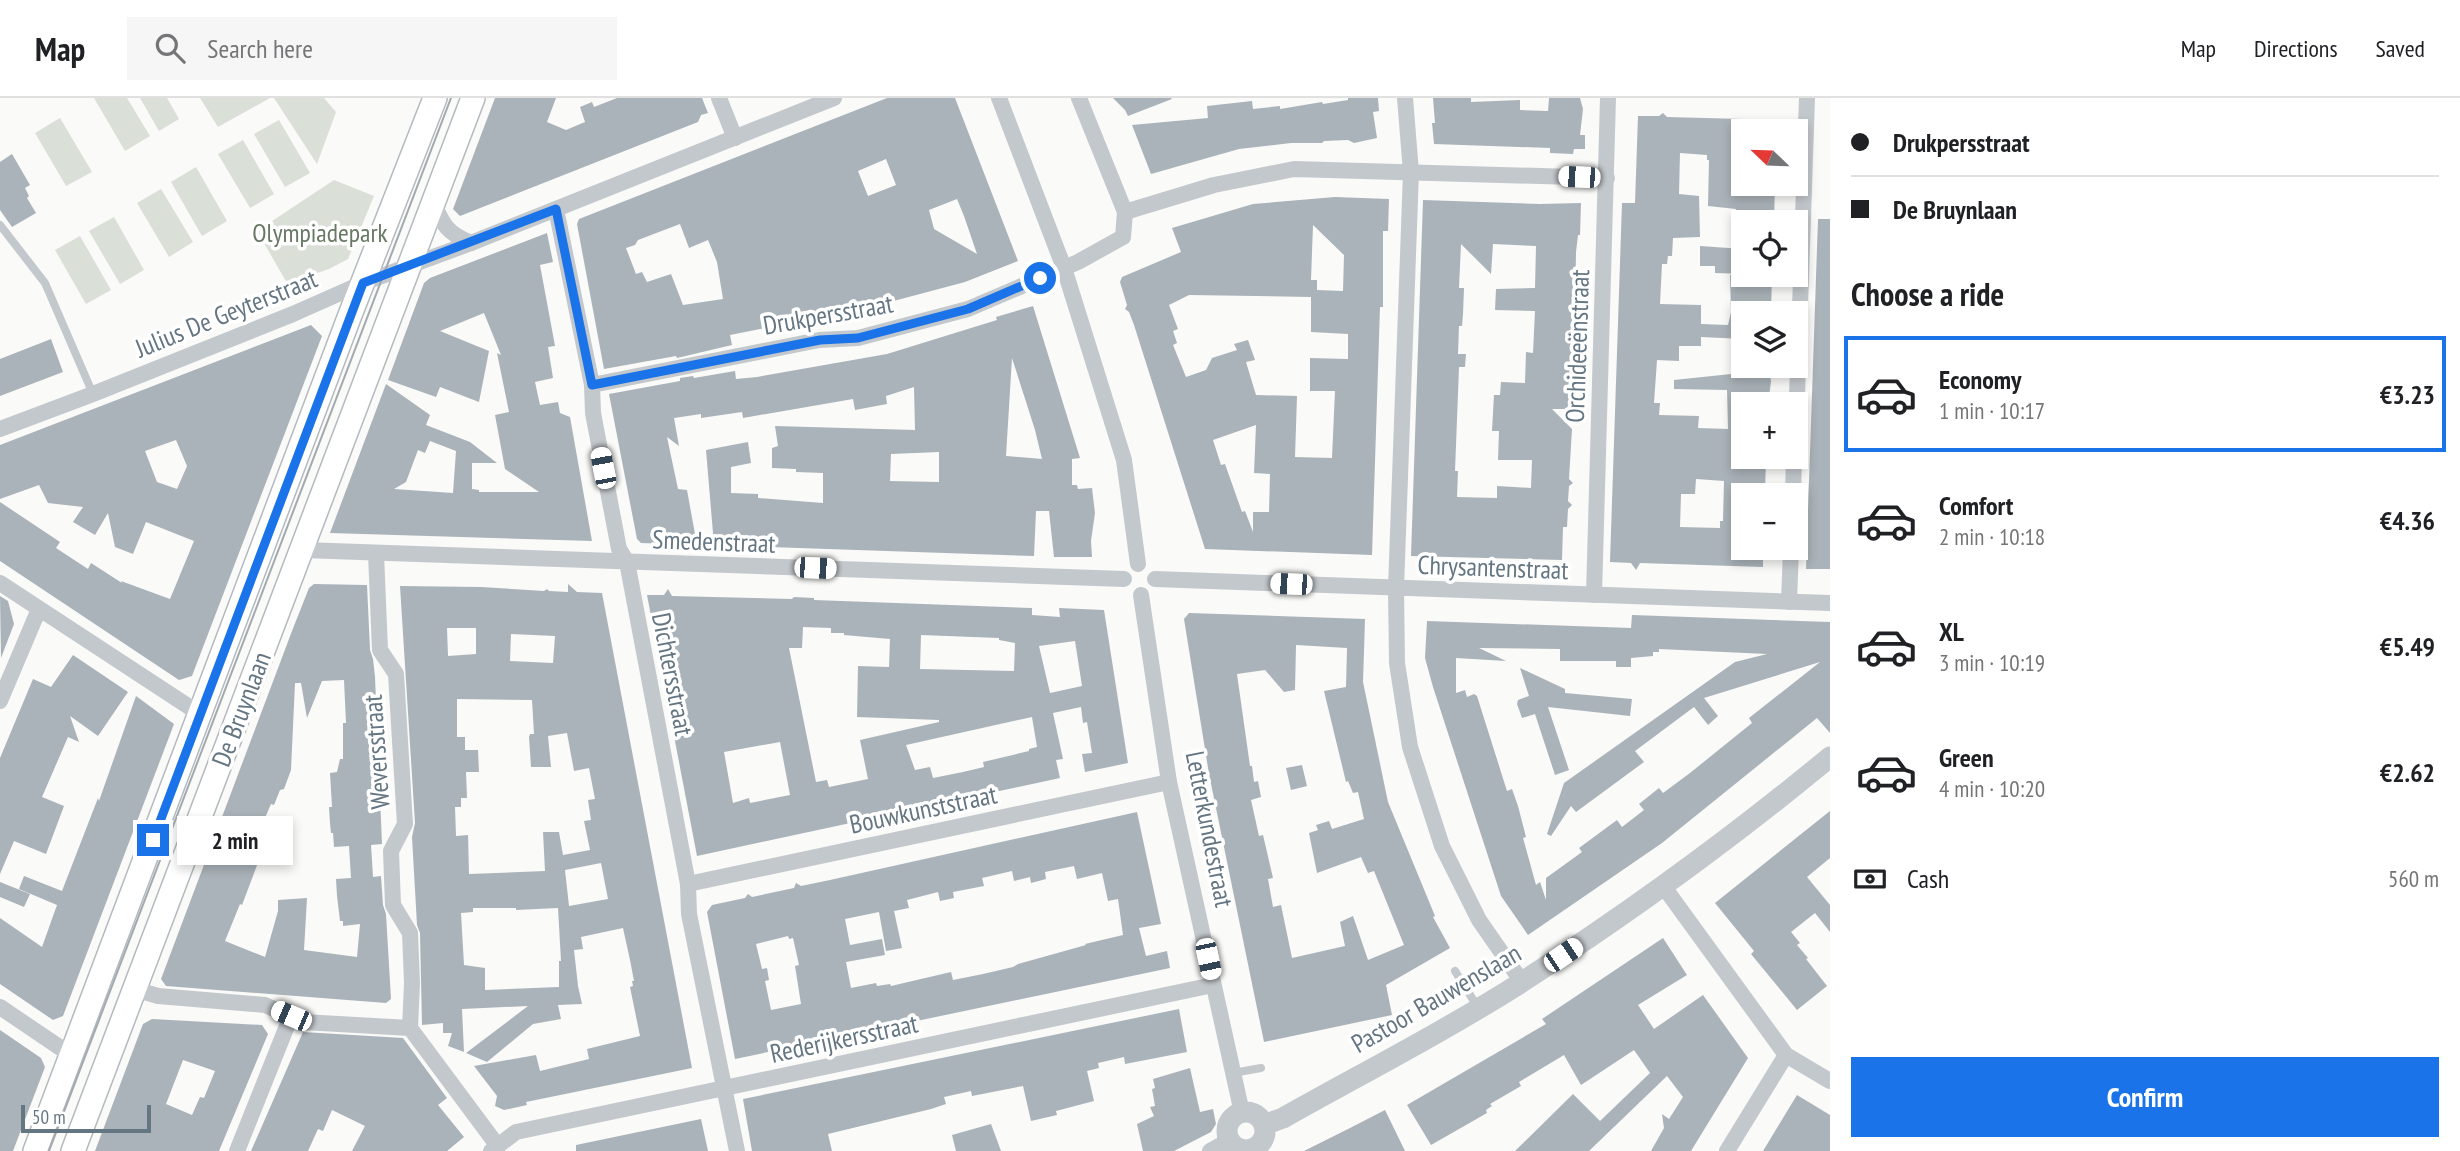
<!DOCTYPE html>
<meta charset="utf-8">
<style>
:root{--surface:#fff;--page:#f6f6f6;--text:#202124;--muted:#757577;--line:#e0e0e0;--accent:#1a73e8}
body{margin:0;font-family:"PT Sans Narrow",sans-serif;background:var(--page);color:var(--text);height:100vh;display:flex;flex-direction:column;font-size:26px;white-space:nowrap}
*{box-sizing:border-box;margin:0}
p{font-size:23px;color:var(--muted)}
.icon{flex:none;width:38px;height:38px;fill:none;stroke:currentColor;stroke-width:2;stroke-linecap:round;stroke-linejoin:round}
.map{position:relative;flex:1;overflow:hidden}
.details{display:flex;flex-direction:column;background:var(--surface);width:630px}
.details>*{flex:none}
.guide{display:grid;align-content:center;height:154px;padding:0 21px;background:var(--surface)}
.needle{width:46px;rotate:293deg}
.fabs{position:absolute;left:1731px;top:21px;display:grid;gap:14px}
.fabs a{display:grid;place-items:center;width:77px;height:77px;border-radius:0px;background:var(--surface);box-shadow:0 4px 10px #0003;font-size:35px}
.scale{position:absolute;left:21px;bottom:18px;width:130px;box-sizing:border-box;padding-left:7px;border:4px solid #657683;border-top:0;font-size:19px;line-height:24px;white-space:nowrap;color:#657683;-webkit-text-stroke:5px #fff;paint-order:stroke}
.end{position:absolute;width:32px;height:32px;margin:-16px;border:9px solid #1a73e8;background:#fff;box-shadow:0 0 0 4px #fff}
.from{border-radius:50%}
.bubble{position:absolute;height:49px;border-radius:0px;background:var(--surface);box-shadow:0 4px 10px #0003;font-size:23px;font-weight:600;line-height:49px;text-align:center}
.car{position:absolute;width:21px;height:42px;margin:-21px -10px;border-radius:9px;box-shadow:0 0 5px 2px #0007;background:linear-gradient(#fff 24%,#345 0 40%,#fff 0 76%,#345 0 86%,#fff 0)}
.guide b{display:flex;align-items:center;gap:24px;height:66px;font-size:26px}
.guide b+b{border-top:2px solid var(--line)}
.guide i{width:18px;height:18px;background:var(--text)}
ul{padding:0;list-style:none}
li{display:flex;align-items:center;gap:21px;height:116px;margin:0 14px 10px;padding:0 7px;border:4px solid transparent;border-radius:0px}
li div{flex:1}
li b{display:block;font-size:26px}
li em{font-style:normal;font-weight:600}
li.active{border-color:var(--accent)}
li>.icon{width:63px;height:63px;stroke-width:1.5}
h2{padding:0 21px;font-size:32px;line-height:84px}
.pay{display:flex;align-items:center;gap:18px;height:77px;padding:0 21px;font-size:26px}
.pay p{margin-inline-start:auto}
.action{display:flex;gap:14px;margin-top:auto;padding:14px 21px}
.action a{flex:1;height:80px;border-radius:0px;background:var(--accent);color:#fff;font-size:28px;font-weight:600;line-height:80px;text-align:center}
header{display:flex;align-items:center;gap:42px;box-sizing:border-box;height:98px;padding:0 35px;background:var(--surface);border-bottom:2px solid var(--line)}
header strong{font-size:33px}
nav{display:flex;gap:38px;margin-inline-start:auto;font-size:24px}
.search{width:490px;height:63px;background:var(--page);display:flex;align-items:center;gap:18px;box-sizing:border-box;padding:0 24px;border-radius:0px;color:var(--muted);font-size:26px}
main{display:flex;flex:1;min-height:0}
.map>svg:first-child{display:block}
</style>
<header>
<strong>Map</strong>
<div class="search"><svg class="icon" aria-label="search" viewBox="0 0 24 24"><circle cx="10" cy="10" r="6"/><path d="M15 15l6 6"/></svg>Search here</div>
<nav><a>Map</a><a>Directions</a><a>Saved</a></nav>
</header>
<main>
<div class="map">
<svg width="1830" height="1053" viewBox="0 0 1830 1053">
<rect width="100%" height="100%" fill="#fafaf8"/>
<g fill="#dadfd7">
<polygon points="94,0 127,0 150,38 125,53"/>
<polygon points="140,0 167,0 179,21 159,33"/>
<polygon points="200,0 270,0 218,29"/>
<polygon points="274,0 324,0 336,14 317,66"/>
<polygon points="60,20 92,74 66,88 35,35"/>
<polygon points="279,22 310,75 285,89 254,36"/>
<polygon points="243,42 274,96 250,110 218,56"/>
<polygon points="196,69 227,123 202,138 171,84"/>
<polygon points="334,82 374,98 348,161 329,171 287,185 257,133"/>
<polygon points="161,91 193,144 169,159 137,105"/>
<polygon points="114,119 144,172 120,186 89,133"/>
<polygon points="80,138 111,192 86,206 55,152"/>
</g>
<g fill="#aab3b9" fill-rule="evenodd">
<polygon points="495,0 556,0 547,24 566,32 585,24 580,9 592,4 594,9 617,0 702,0 708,15 701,17 698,24 460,118 453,111"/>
<path d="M887,0H955L1018,163L965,184L871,209L730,237L732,247L677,260L676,258L604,271L577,126L579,121ZM886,61L896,87L868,98L858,73ZM957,101L964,118L977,156L934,131L929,112ZM680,126L689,150L708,142L717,164L723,201L683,207L671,176L647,184L642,174L636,176L626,150L635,147L638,142Z"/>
<polygon points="1113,0 1171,0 1172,1 1128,18 1125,12"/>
<polygon points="1348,0 1378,0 1379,13 1373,14 1377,40 1354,45 1348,42 1324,43 1322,45 1291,45 1239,51 1151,76 1132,27 1208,20 1207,8 1252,3 1253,11 1280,8 1280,11 1322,4 1323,6 1348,2"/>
<polygon points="1433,0 1471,0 1471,4 1520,2 1520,12 1548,13 1549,0 1580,0 1583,11 1580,37 1585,37 1585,51 1574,51 1573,56 1550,55 1550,50 1434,46 1432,25 1435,25"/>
<path d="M1663,15L1667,19L1743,21V86H1775L1774,124H1735L1736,111L1708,108L1709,62H1707V57L1680,55L1679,96L1699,98L1700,139L1673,140L1672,158H1668L1667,166H1662L1660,206L1701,207V226L1728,227L1731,214L1730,177H1772L1771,215H1743V241L1701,239V248H1679V263L1657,262L1654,305H1660L1659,317L1699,318L1698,330L1728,331L1727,292L1674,291V282L1731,276V268H1769L1771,284L1768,306H1743V359H1766L1765,397H1743V450H1763V469L1640,465L1636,472L1631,465L1610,464L1622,105H1635L1638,18H1659ZM1696,381L1724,383L1723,423H1720V430L1680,429L1681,396H1695Z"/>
<polygon points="12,56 30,87 25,90 29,98 27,100 36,115 12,129 0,112 0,64"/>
<path d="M1335,99L1389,101L1388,133H1383V209H1380L1372,457L1205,451L1134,227L1129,214L1125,211L1127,207L1120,184L1122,179L1181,154L1172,130L1253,106ZM1313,127L1344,157L1343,193L1317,192V182H1311ZM1189,197L1311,199V234L1348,236V261L1310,260V293H1335L1332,360L1295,359L1297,298L1256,297L1246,264L1255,262L1248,242L1234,246L1237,252L1212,260L1206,272L1186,279L1173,247L1177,245L1173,233L1178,231L1169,207ZM1256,327L1254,375L1270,376L1269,414H1253V434L1245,413L1242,414L1225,366L1221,367L1213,342Z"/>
<path d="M1423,102L1540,106L1581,105L1580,137H1578L1576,154L1573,311H1552L1572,331L1569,381L1573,385L1569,388L1568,403L1572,407L1568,411L1567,429H1563L1562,462L1411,458ZM1461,146L1491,176L1493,146L1536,148L1535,190L1496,191L1495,212L1535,213L1533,255L1526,254L1525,285L1501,284L1500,297H1494L1492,333H1499L1498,362H1532L1531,390L1497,388V400L1457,399L1458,373H1455L1459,269H1465L1466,256H1458L1459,228H1462L1463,216L1464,190H1459Z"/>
<polygon points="1818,121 1830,121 1830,471 1806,471"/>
<path d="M547,135L553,164L540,167L555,248L548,249L553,280L535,284L540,307L558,304L560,315L570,319L592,443L330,435L386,286L430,317L426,327L470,344L497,365H472V391L479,392V394H539L505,371L495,317L509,314L497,255L501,257L484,215L440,233L489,253L479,304L440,289L436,299L388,282L424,185L430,180ZM430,343L456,353L453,395L394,391L406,384L418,352L425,355Z"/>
<polygon points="1700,148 1743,151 1743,176 1715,175 1715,168 1700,168"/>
<path d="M1033,208L1080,360L1072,361V387H1077L1078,391L1092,390L1095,415L1091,443L1092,459H1054L1049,413H1036L1034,458L714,447L706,352L748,344L751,365L731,369V395L758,396V400L823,405V375L796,374V371L772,370V350L778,348L775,328L915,332L914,289L886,298L887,306L855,312L853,301L743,320L742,314L701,320V316L674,320L679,348L667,339L678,391L687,392L697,447L641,445L637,441L609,296L680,283V280L693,278L694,280L735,273L736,281L757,279L887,256L997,222L996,219ZM1012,260L1035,332L1042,361L1006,358ZM939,354V384L890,383L891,356Z"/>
<path d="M311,227L322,238L192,578L179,582L0,463V404L60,444L56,450L88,471L91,465L122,485L121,483L170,501L194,443L146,424L133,456L115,449L108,415L95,437L73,424L83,409L48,405L39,387L0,401V347ZM176,342L187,368L177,391L157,384L145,353Z"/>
<polygon points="51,241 63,274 0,298 0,261"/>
<path d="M314,486L367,487L370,552L373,561L375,579L382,746L371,747L373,779L381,778L383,807L386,816L391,901L386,905L166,888L161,881L292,533L309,490ZM344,582L346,625H343V661H340L337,674L330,675L332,709H329L330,725L331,735H333L334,749L349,748L351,780L336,781L337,798L340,823H343V828L360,826L357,859L304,852L307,800L278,802V813L265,859L225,843L240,806L242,807L267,741H256L271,706L274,707L280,692L284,691L291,672L295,585H301L307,620L322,583Z"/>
<path d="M568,486L577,494L602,495L692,970L526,1004L527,1007L504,1012L495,1008L497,998L474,968L536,957L540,973L589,961L587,951L640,938L630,889L633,888L632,883H634L630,862L623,830L581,839L583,851L574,852L578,888L582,906L558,907L561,921L533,926L487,964L466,955L528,908L462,911L464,954L448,948L452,935H443V925L422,927L420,835L417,827L412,739L415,725L400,488L481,489L544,493L547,491L549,493L568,494ZM447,530H476V556L448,558ZM511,536L555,538L553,565L510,563ZM457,601L532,602L534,636H530L529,639L531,669H551L548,638L567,635L574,673L589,670L595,701L588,702L591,722L584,723L590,752L563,757L559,734H543L545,773L469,776L468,737L456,738L455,709H461V700H467L466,674H479L478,652H465V639H457ZM601,765L608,801L569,808L565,772ZM473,810H516V812L558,810L561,863H559V889L485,892V870L464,867L461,815L473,814Z"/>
<path d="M668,491L672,498L792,501L794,499L814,500V502L1032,510V517L1060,519L1059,510L1104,512L1128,665L1085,674L1082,656L1092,655L1087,624L1083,625L1081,609L1053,615L1063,661L1056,662L1060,680L697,758L647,497H664ZM803,529L831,530V535H844V537L890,541L889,569L858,568L857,619L939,622V624L860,642L868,681L829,689L827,682L816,684L789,550H802ZM921,537L999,540V542L1015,545L1014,573L920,571ZM1075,543L1082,588L1050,595L1039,548ZM1032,619L1037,649L1029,651V653L983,664L984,669L963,674L933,680L930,669L915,672L906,647ZM780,644L790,697L750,705L749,700L733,705L724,654Z"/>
<polygon points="0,498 8,503 14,526 1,560"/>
<path d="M1189,515L1365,521L1363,584L1388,704L1435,818L1433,819L1450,850L1386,887L1392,917L1264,944L1209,676L1184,521ZM1296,547L1347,550L1346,589L1324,593L1346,684L1348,683L1353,695L1358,694L1364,721L1332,731L1329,723L1316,727L1318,732L1309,735L1317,775L1361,759L1368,775L1374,773L1404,847L1368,862L1353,818L1340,824L1345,848L1292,860L1281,807L1273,809L1268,781L1273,780L1263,737L1259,738L1251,702L1261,699L1258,683L1254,684L1252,668H1250L1237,576L1265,572L1284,594L1295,592Z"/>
<path d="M1632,517L1830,524V635L1817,620L1662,745L1528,837L1501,798L1433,589L1425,560L1427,523L1631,530ZM1479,550L1560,551V563H1616V569H1631V560L1653,558V554H1659V551L1767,556L1735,564L1564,685L1547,736L1551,738L1571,708L1576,714L1644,664L1635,653L1694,609L1708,627L1718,618L1704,600L1820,564L1749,620L1752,625L1690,675L1663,695L1659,690L1639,706L1644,712L1622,729L1617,722L1579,750L1582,754L1546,780V802L1540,784L1536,787L1523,740L1526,739L1518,708L1512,691L1507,693L1477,598L1474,596L1467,599L1465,592L1456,595V560L1506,563Z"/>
<polygon points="73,557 128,594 98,638 70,618 79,644 68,639 42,699 64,708 46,756 14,743 0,776 0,660 33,581 51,589"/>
<polygon points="1520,570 1565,591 1565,595 1632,601 1630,618 1548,609 1569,672 1555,677 1535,616 1522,620 1517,606 1518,602 1529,598"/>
<polygon points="136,598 174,626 63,918 53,922 0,886 0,820 42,849 57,807 19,791 24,778 62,793 98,700 99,703"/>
<polygon points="1302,667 1307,688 1291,692 1286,670"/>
<polygon points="1830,713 1830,760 1807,779 1830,807 1830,834 1815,815 1791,834 1800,845 1797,847 1808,860 1806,861 1827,888 1797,912 1751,856 1754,853 1715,805"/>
<path d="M1137,714L1161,826L1139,830L1146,858L1167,853L1170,870L735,961L707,814L712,807L745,800L748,796L752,799L794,790L796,785L801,788L830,782ZM1074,768L1077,781L1102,775L1108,803L1118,801L1123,837L1085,846L1086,847L1018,866L1013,869L983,876L953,882L951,874L891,888L890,886L877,888L876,885L851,890L846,864L885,857L882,841L850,847L845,821L879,814L886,853L902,850L894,813L909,810L907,802L938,794L940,803L954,800L953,794L984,788L982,780L1012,773L1014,783L1030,779L1031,785L1046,781L1045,774ZM788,838L789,841L793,840L799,867L795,868L801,906L771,912L765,883L769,882L767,870L762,871L756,846Z"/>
<polygon points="0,784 30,796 24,809 0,799"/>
<polygon points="1663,840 1687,877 1638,907 1654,931 1703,897 1748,960 1691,1053 1651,1053 1664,1030 1662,1016 1669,1021 1683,999 1667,978 1589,1053 1515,1053 1573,996 1600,1023 1650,975 1634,952 1581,987 1564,957 1519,984 1521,988 1490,1006 1492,1008 1486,1012 1487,1015 1431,1047 1407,1007 1546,926 1542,921"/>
<polygon points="1179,911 1187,954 1125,966 1124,959 1098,965 1099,970 1087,973 1094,1003 1056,1013 1057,1017 1031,1023 1023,988 972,998 971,993 944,999 946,1006 931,1011 828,1036 832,1053 752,1053 743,1001"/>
<path d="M152,921L262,927L268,936L219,1053H95L143,926ZM183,962L215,973L204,1000L200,999L192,1017L166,1006Z"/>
<polygon points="0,932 41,960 45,969 13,1053 0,1053"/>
<polygon points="303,934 403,940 447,1000 438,1007 464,1039 447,1053 352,1053 365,1028 332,1012 323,1033 318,1031 308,1053 251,1053"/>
<polygon points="1190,970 1200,1014 1213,1011 1216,1026 1211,1034 1174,1053 1143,1053 1137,1026 1154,1018 1150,1009 1155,1008 1152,991 1155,990 1153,981"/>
<polygon points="1797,997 1830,1017 1830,1053 1763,1053"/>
<polygon points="1385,1012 1405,1053 1304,1053 1352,1029"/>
<polygon points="701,1021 708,1053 576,1053 576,1047"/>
<polygon points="991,1026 1001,1053 956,1053 952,1037"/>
</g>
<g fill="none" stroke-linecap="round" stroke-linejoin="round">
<g stroke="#b3babf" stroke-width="26">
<g id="secondary">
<polyline points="35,1053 350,217 435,0"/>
<polyline points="73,1053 473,0"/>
</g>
</g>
<g stroke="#c3c8cc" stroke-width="8">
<polyline points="0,127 45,185 93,296"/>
<polyline points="1455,873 1477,908"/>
<polyline points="1233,975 1261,970"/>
</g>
<g stroke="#c3c8cc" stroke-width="16">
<polyline points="719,0 735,40"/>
<polyline points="999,0 1064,170 1124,362 1138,466"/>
<polyline points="1405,0 1411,74 1396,490 1397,565 1410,649 1442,748 1479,822 1522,884"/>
<path d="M433,104C443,127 447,135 471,145"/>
<polyline points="556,111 592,287 593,315 619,451 627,464 688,786 689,816 737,1053"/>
<polyline points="1125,114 1214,87 1294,71 1607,80"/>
<polyline points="592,287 819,242 858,240 968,211 1078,164 1123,139 1125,114 1079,0"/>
<polyline points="1796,329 1807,0"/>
<polyline points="0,331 93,296 293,216 363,185 471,145 834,0"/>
<polyline points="1793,397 1794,359"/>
<polyline points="303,452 1124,481"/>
<polyline points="376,456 380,552 396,576 405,726 391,753 393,807 410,835 412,885 410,930"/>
<polyline points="1155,481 1830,505"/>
<polyline points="0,485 200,616"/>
<polyline points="1141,497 1169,684 1242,1015"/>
<polyline points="1594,497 1608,0"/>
<polyline points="1789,504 1791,450"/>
<polyline points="0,603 39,511"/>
<polyline points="688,786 1169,684"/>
<polyline points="1664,789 1786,957 1830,983"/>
<polyline points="134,891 158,898 265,907 303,924 410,930"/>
<polyline points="0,909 71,957"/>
<polyline points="410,930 497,1047"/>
<polyline points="237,1053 291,918"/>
<polyline points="491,1053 516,1034 1213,887"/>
<polyline points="1210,1053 1230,1042"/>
<polyline points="1727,1053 1786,957"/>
</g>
<g stroke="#c3c8cc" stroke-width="21">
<circle cx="1246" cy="1033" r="19"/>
<path d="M1264,1027L1283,1020C1363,975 1445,933 1522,884C1629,815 1732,740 1830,659"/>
</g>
<use href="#secondary" stroke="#fff" stroke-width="23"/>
<polyline stroke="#a2aab0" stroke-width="2" points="49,1053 451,0"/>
</g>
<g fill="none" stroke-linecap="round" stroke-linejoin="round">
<polyline stroke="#1a73e8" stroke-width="9" points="153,742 363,185 556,111 592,287 820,242 858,240 968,211 1040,180"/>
</g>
<g text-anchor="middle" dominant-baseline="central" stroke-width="7" stroke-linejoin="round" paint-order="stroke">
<g font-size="26" fill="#687a64" stroke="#fff">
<text x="320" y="134">Olympiadepark</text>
</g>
<g font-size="26" fill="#657683" stroke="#fff">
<text transform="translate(226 215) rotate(-22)">Julius De Geyterstraat</text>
<text transform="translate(828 216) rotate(-10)">Drukpersstraat</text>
<text transform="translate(1577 248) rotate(-88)">Orchideeënstraat</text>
<text transform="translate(714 443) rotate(2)">Smedenstraat</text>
<text transform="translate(1493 469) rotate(2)">Chrysantenstraat</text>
<text transform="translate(673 576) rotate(79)">Dichtersstraat</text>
<text transform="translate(241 611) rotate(-69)">De Bruynlaan</text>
<text transform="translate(376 654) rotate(-94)">Weversstraat</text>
<text transform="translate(923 711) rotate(-12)">Bouwkunststraat</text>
<text transform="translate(1210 731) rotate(79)">Letterkundestraat</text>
<text transform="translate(1436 900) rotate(-30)">Pastoor Bauwenslaan</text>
<text transform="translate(844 940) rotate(-12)">Rederijkersstraat</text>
</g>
</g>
</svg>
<div class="fabs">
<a><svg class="needle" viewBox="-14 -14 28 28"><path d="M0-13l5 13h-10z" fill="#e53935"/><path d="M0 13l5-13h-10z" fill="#757577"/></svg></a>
<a><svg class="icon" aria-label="locate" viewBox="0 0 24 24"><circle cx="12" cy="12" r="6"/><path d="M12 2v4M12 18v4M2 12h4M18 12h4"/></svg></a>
<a><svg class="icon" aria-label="layers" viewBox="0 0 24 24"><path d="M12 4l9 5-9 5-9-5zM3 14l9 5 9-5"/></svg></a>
<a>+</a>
<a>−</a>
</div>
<div class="scale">50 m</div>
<i class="end from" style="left:1040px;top:180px"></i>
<i class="end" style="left:153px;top:742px"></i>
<div class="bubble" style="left:177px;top:718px;width:116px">2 min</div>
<i class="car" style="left:1579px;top:79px;rotate:272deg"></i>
<i class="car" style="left:603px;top:370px;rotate:349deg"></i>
<i class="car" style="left:815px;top:470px;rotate:92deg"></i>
<i class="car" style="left:1291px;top:486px;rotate:272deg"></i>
<i class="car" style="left:1563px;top:857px;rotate:56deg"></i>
<i class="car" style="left:1208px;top:861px;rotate:168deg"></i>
<i class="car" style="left:291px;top:918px;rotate:293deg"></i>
</div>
<section class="details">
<div class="guide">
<b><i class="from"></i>Drukpersstraat</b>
<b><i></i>De Bruynlaan</b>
</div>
<h2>Choose a ride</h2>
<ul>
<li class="active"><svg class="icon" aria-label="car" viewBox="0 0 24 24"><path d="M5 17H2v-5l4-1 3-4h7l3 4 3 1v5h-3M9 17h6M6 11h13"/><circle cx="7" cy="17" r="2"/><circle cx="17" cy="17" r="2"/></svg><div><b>Economy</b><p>1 min · 10:17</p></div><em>€3.23</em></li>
<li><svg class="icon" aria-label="car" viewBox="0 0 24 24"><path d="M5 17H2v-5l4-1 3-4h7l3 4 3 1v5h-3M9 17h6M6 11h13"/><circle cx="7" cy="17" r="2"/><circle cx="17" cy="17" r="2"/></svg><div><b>Comfort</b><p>2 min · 10:18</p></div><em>€4.36</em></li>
<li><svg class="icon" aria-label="car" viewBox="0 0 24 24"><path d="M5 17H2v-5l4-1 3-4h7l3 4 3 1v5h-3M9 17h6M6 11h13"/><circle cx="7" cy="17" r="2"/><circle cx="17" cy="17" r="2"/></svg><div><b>XL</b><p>3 min · 10:19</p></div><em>€5.49</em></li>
<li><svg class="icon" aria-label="car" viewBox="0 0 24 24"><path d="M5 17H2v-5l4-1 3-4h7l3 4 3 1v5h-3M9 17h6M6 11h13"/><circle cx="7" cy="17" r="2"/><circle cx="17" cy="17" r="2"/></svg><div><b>Green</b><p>4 min · 10:20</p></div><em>€2.62</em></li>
</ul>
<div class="pay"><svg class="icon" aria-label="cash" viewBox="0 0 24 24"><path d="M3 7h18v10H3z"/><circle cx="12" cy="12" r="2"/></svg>Cash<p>560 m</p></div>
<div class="action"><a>Confirm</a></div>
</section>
</main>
